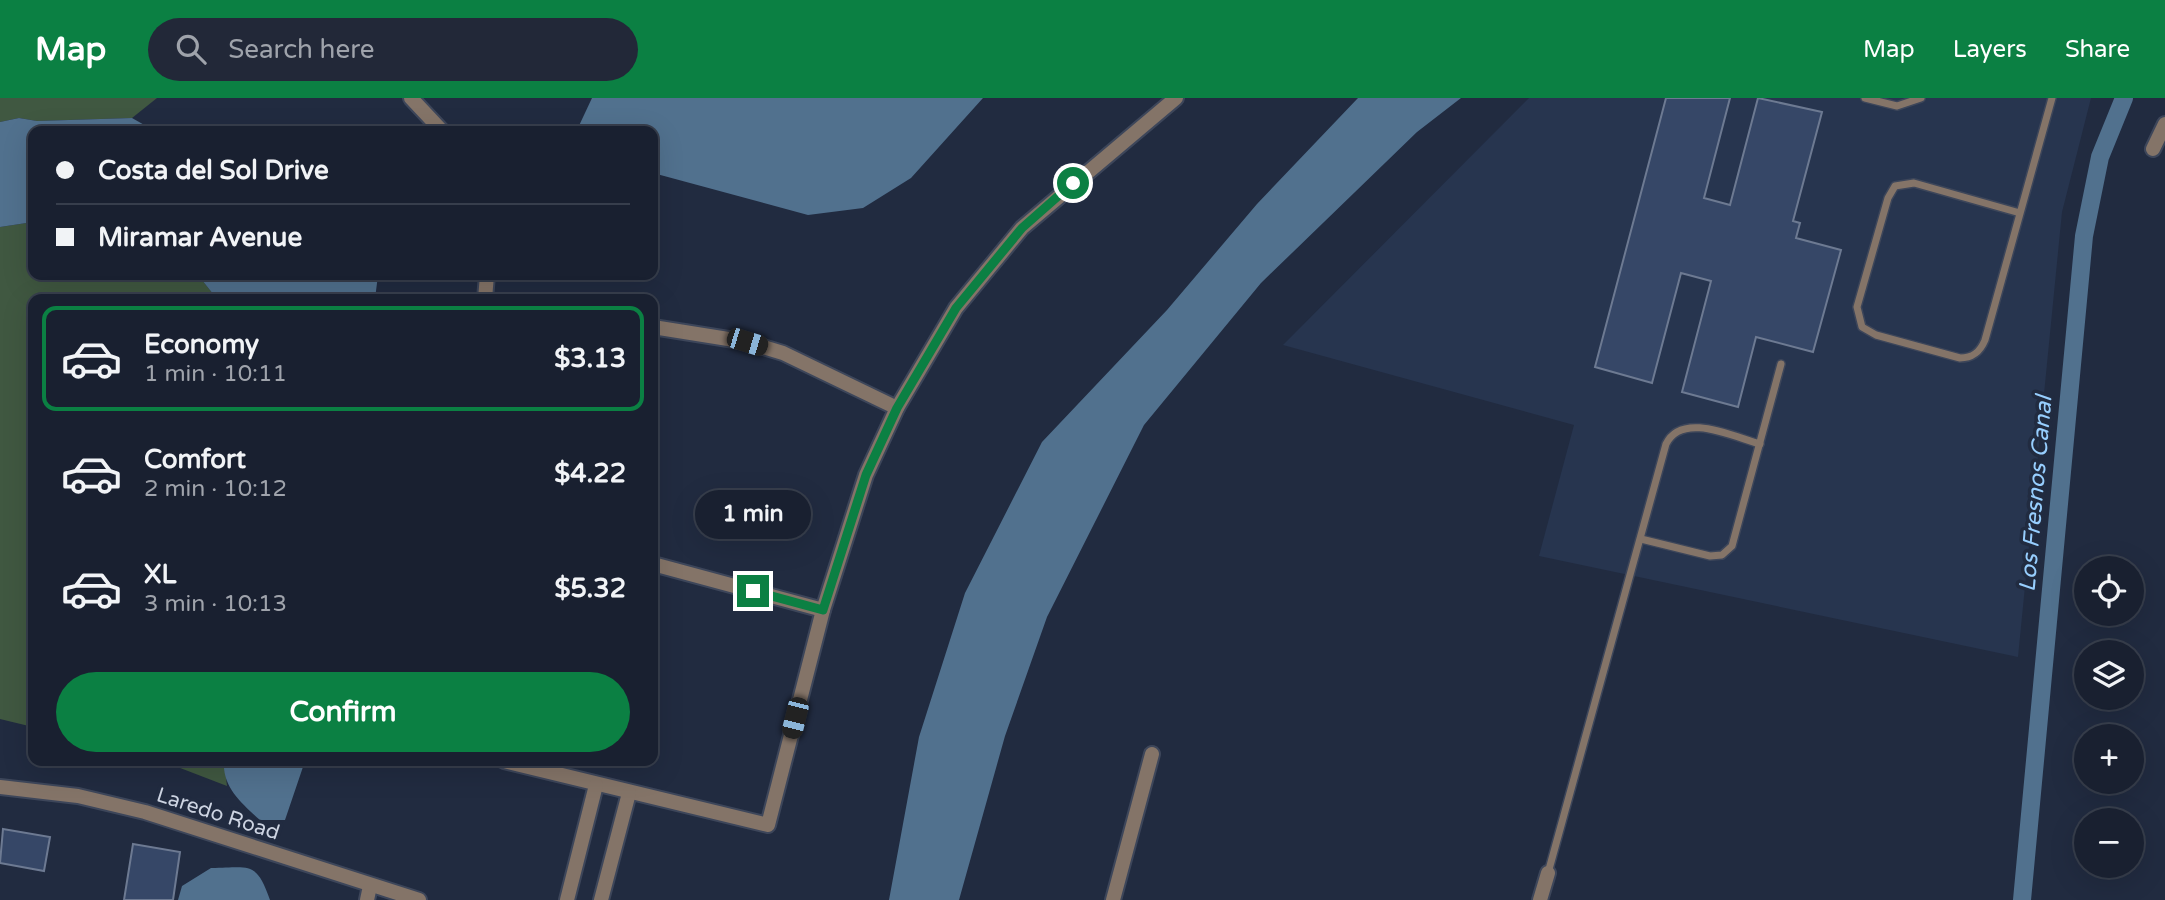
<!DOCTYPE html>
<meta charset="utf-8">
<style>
:root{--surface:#192030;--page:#222838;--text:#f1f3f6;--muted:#9fa3ab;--line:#373e4c;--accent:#0b8043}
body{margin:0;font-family:"Varela Round",sans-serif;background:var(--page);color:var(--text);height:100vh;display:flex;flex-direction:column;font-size:26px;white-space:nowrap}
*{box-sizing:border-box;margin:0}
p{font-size:23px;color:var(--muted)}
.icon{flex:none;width:38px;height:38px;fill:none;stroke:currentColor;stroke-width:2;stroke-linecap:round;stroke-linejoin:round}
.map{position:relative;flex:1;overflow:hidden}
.details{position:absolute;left:28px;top:196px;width:630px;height:472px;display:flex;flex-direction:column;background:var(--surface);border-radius:14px;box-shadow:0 7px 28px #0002,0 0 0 2px var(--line)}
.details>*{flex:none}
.guide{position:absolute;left:28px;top:28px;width:630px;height:154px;border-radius:14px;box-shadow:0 7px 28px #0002,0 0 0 2px var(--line);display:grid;align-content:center;height:154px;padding:0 28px;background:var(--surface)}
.tools{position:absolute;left:2074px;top:458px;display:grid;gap:14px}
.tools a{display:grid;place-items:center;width:70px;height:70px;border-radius:50%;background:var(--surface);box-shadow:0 7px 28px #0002,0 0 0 2px var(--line);font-size:35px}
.end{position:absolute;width:32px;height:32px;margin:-16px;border:9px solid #0b8043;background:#fff;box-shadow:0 0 0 4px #fff}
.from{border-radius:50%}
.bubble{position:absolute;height:49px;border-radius:24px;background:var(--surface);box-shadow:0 7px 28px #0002,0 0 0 2px var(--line);font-size:23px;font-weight:700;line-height:49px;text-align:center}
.car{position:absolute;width:21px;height:42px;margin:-21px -10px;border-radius:9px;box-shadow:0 0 5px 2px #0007;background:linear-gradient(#222 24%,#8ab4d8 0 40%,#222 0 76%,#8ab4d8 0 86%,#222 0)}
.guide b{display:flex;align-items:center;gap:24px;height:66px;font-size:26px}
.guide b+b{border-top:2px solid var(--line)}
.guide i{width:18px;height:18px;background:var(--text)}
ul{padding:12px 0 0;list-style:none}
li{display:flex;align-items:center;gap:21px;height:105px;margin:0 14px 10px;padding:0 14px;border:4px solid transparent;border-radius:14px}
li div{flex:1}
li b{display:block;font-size:26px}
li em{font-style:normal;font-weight:700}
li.selected{border-color:var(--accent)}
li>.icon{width:63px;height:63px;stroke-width:1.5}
.action{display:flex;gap:14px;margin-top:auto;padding:14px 28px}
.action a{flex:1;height:80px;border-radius:42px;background:var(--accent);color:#fff;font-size:28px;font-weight:700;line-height:80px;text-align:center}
header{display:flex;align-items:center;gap:42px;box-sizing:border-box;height:98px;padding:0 35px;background:var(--accent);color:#fff}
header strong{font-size:33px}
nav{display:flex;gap:38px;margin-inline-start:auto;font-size:24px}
.search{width:490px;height:63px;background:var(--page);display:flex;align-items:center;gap:18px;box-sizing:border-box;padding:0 24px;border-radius:38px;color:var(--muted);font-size:26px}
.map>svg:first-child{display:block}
</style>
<header>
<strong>Map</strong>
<div class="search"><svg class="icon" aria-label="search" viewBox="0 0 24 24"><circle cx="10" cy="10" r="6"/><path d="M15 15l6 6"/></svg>Search here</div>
<nav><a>Map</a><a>Layers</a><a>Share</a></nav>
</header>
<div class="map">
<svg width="2165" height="802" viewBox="0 0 2165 802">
<rect width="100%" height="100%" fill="#212b40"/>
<polygon fill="#27354f" points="1529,0 2091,0 2062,114 2018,559 1539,458 1574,327 1283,247"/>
<g fill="#405841">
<polygon points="0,0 157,0 132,20 37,23 19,20 0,24"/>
<polygon points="33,124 33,177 198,177 217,201 33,201 33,629 0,621 0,129"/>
<polygon points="162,663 224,663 227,688"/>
</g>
<g fill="#51718e">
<polygon points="592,0 983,0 911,80 863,110 808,117 653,75 653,33 577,32"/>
<polygon points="1358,0 1461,0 1417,34 1261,185 1144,327 1047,519 1005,638 959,802 889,802 919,639 965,495 1042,344 1167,212 1257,106"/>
<polygon points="19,20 37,23 132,20 155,33 33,33 33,124 0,129 0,24"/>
<polygon points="198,177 378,177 375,201 217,201"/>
<path d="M224,663H305L285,722H260C242,706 222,689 224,663Z"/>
<path d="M211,770C250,770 256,762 270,802H178L182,788Z"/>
</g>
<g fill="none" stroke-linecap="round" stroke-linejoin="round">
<polyline stroke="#51718e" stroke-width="18" points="2022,802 2084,138 2100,59 2124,0"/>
</g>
<g fill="#364767" stroke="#6d7a92" stroke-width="2">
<polygon points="1666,0 1730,0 1704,100 1730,107 1758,0 1822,14 1793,123 1800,125 1796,140 1841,152 1813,254 1756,239 1738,309 1682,294 1711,183 1681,175 1652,285 1595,269"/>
<polygon points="3,731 50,739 44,773 0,765"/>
<polygon points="133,746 180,754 173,802 124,802"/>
</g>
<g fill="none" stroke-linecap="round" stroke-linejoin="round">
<g stroke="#3d465a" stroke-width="10">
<g id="service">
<polyline points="1865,0 1897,8 1921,0"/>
<path d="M2020,115L1914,85L1895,88L1888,100L1857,209L1862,229L1876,237L1960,260C1973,260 1980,254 1985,242L2052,0"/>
<polyline points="1641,441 1710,458 1722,457 1732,448 1781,266"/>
<path d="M1548,775L1666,346C1682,313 1734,339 1760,346"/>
</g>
</g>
<g stroke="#3d465a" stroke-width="18">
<g id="minor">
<polyline points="411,0 442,33"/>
<polyline points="2153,51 2165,26"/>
<polyline points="485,201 487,177"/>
<polyline points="653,229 747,244 783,255 897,310"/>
<polyline points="653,466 823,512"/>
<polyline points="504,663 768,727 823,512 866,377 897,310 956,210 1022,130 1176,0"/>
<polyline points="367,802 370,788"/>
<polyline points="567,802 596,687"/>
<polyline points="601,802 629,695"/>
<polyline points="1113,802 1152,656"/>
<polyline points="1540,802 1548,775"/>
</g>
</g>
<g stroke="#3d465a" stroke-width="18">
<polyline id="tertiary" points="0,689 78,698 145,714 419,802"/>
</g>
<use href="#service" stroke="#847468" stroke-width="7"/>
<use href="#minor" stroke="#847468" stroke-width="14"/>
<use href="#tertiary" stroke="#847468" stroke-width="14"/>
</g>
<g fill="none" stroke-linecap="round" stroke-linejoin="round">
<polyline stroke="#0b8043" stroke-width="9" points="753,493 823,512 866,377 897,310 956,210 1022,130 1073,85"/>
</g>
<g text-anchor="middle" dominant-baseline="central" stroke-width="7" stroke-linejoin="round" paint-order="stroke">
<g font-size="21" fill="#cdd4e2" stroke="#212b40">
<text transform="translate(218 716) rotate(18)">Laredo Road</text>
</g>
<g font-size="23" font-style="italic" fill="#97cefe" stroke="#212b40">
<text transform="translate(2036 396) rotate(-85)">Los Fresnos Canal</text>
</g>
</g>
</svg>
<div class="tools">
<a><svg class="icon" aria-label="locate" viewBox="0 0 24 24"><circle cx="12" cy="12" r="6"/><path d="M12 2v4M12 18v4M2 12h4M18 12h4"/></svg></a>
<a><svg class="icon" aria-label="layers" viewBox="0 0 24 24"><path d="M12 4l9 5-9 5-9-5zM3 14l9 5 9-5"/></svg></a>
<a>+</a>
<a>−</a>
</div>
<i class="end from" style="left:1073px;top:85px"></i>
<i class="end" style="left:753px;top:493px"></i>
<div class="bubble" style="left:695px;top:392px;width:116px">1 min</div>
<i class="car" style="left:747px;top:244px;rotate:107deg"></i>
<i class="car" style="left:795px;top:620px;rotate:194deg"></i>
<div class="guide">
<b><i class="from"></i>Costa del Sol Drive</b>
<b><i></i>Miramar Avenue</b>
</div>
<section class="details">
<ul>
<li class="selected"><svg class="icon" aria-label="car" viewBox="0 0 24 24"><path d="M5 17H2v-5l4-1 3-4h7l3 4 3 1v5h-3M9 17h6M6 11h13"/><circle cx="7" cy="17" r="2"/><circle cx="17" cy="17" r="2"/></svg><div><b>Economy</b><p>1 min · 10:11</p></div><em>$3.13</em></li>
<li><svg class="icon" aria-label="car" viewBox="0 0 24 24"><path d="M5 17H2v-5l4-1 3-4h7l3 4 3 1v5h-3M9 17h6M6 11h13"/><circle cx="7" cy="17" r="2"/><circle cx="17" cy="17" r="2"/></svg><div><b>Comfort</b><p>2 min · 10:12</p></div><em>$4.22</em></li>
<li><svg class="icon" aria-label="car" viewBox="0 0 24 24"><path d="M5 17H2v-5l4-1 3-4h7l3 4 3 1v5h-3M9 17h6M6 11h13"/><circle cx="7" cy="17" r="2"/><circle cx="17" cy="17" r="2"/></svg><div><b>XL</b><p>3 min · 10:13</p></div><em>$5.32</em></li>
</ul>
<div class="action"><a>Confirm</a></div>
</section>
</div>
